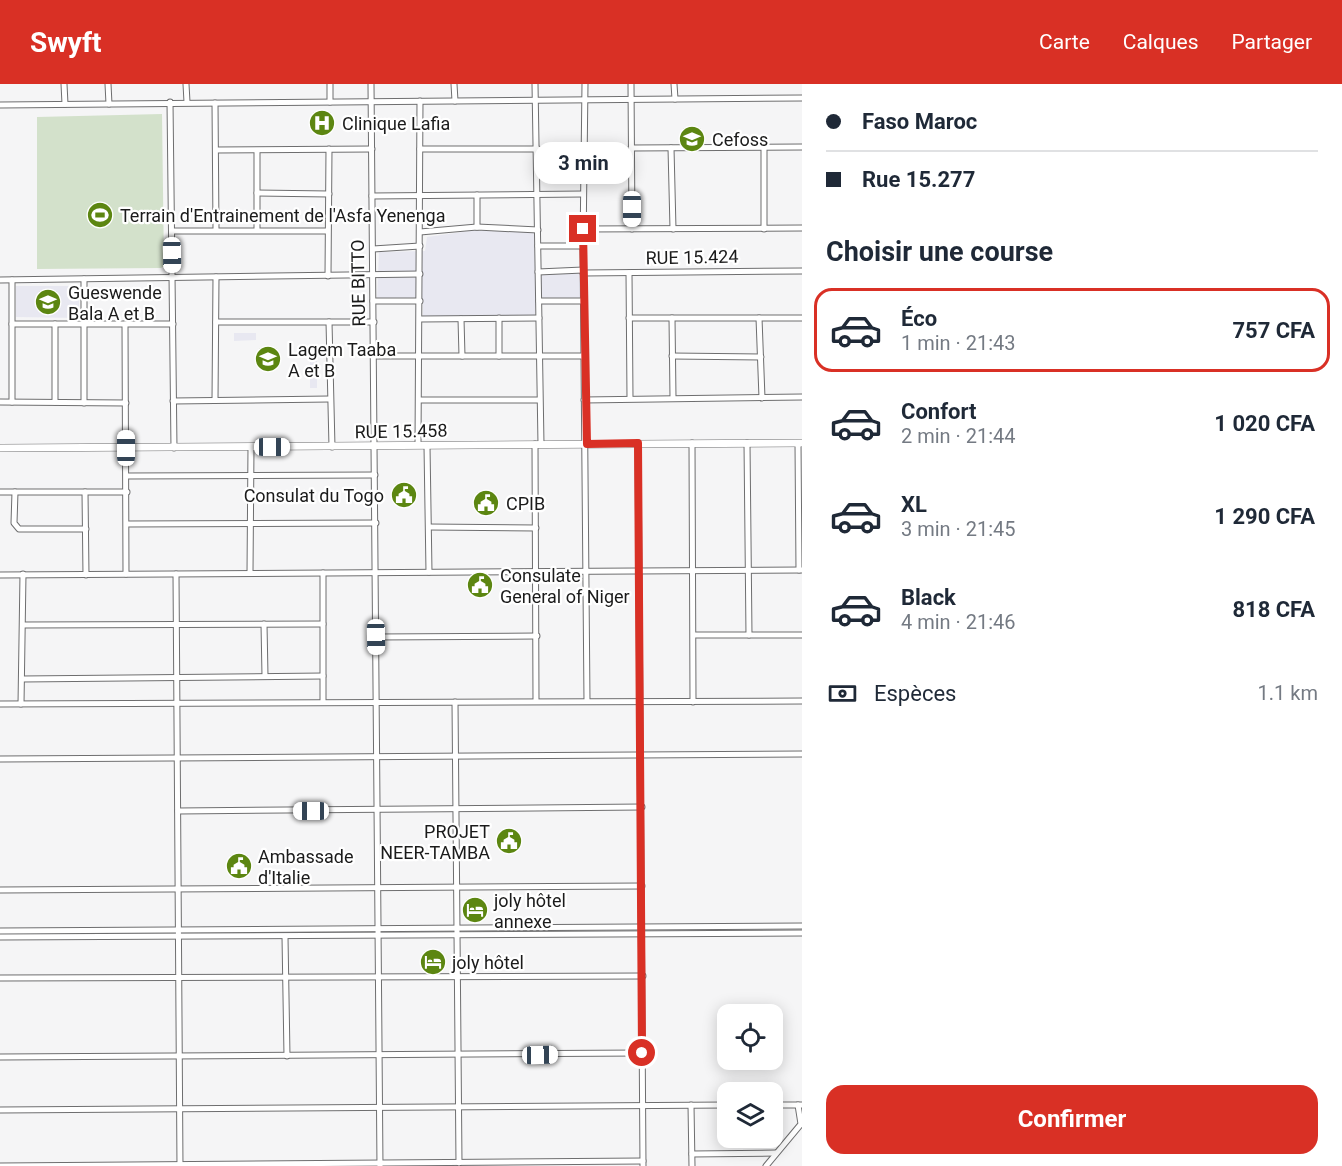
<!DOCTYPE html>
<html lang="fr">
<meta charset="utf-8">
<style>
:root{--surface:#fff;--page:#f6f6f7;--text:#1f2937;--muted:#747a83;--line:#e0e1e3;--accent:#d93025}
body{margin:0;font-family:Roboto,sans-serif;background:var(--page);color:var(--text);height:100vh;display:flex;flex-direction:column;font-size:22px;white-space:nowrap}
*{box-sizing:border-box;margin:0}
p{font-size:20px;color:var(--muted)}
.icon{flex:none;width:33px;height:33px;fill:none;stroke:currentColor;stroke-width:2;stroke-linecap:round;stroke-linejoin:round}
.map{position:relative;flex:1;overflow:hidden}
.drawer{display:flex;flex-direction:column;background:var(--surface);width:540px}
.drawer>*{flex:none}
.banner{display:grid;align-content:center;height:132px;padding:0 24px;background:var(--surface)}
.fabs{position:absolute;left:717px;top:920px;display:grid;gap:12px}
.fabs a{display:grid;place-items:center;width:66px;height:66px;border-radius:12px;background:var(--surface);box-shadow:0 3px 15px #0003;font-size:30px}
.end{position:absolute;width:27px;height:27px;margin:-14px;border:8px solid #d93025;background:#fff;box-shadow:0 0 0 3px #fff}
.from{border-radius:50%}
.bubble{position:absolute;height:42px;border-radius:18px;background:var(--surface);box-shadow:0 3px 15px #0003;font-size:20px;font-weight:700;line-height:42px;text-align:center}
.car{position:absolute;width:18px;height:36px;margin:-18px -9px;border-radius:8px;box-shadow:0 0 4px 2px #0007;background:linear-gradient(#fff 24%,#345 0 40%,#fff 0 76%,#345 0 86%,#fff 0)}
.banner b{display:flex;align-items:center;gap:21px;height:57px;font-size:22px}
.banner b+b{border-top:2px solid var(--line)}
.banner i{width:15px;height:15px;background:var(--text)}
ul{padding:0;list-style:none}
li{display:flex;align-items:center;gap:18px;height:84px;margin:0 12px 9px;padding:0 12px;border:3px solid transparent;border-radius:18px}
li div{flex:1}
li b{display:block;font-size:22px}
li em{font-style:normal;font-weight:700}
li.current{border-color:var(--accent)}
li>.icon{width:54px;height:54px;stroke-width:1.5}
h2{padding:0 24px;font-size:27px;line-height:72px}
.pay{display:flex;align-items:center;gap:15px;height:66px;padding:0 24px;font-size:22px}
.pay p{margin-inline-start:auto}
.primary-button{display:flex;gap:12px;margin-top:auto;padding:12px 24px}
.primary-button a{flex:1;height:69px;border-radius:18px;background:var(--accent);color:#fff;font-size:24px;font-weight:700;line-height:69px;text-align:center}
header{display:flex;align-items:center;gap:36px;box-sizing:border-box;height:84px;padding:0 30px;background:var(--accent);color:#fff}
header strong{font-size:28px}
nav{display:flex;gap:33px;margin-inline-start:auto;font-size:21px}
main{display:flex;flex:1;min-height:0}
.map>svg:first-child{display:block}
</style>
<header>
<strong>Swyft</strong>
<nav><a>Carte</a><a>Calques</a><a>Partager</a></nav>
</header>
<main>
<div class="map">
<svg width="802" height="1082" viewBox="0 0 802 1082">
<rect width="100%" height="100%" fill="#f5f5f6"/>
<g fill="#e8e8f1">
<polygon points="476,146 534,148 535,190 580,189 581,220 535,221 535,232 423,234 423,215 377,215 379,168 425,167 427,153"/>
<polygon points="16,202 79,202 79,234 16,233"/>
<polygon points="234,249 256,249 256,256 234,257"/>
<rect x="310" y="274" width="7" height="30"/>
</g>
<polygon fill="#d3e1cb" points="162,30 164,182 161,184 37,185 37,33"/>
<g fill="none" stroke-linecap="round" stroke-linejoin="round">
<g stroke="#6e6e6f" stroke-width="7">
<g id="minor">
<polyline points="64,0 65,20"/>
<polyline points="108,0 109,20"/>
<polyline points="186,0 187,18"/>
<polyline points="371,0 380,1082"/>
<polyline points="454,0 455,17"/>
<polyline points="535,0 541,360"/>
<polyline points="585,0 583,162 587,617"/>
<polyline points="631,0 632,145"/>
<polyline points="674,0 675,15"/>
<polyline points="170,18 174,364"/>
<polyline points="330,18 330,0"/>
<polyline points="215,19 216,146"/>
<polyline points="0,21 802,14"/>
<polyline points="764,63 764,145"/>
<polyline points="631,64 802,63"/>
<polyline points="671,64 673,145"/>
<polyline points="420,65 538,65"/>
<polyline points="216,66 372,65"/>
<polyline points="257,67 257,146"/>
<polyline points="257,109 329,110"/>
<polyline points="477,111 477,143"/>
<polyline points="372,112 583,110"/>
<polyline points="583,145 802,144"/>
<polyline points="172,147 327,147"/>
<polyline points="420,148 477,143 538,146"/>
<polyline points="538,162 583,162"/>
<polyline points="373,165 420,162"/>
<polyline points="538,188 583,186"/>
<polyline points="583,189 802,187"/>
<polyline points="629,189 630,314"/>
<polyline points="328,192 329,65"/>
<polyline points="84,195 84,319"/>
<polyline points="0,196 420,190"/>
<polyline points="12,196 12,318"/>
<polyline points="373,217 420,217"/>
<polyline points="539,217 583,217"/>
<polyline points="629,234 802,234"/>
<polyline points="672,234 673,314"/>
<polyline points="759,234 762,314"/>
<polyline points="420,235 539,234"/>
<polyline points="461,235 462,272"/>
<polyline points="216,238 374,238"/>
<polyline points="329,238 332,363"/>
<polyline points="12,240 173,240"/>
<polyline points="55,240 55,318"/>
<polyline points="125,240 126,490"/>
<polyline points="374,272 584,272"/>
<polyline points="499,272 499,234"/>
<polyline points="672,272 761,273"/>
<polyline points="215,316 216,193"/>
<polyline points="419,316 539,316"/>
<polyline points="584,316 802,313"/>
<polyline points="173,317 329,315"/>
<polyline points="0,318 126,319"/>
<polyline points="638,359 643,1082"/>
<polyline points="692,359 693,618"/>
<polyline points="747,359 749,551"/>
<polyline points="798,359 799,486"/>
<polyline points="535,360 536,617"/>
<polyline points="418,361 420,17"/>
<polyline points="427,362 429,488"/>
<polyline points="127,392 375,391"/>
<polyline points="0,408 127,408"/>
<polyline points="15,408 14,439 19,445 86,445"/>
<polyline points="85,408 86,491"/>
<polyline points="127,440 376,439"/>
<polyline points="429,443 536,444"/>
<polyline points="250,489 251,363"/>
<polyline points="323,489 323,618"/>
<polyline points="176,490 180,1082"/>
<polyline points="0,491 802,486"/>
<polyline points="264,540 265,592"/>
<polyline points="23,541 323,540"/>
<polyline points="694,551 802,551"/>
<polyline points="376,553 537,552"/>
<polyline points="22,595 323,592"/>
<polyline points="455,618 459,1079"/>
<polyline points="0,620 802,617"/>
<polyline points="21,620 23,490"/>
<polyline points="0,675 802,670"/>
<polyline points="178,727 642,723"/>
<polyline points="0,806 642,802"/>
<polyline points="0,847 802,842"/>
<polyline points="0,853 802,849"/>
<polyline points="285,853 287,972"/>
<polyline points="0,894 643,892"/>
<polyline points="0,973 642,969"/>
<polyline points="691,1021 692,1082"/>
<polyline points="772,1021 802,1021"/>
<polyline points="0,1026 728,1021"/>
<polyline points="692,1070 776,1069"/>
<polyline points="0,1082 643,1077"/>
<polyline points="766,1082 801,1040 798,1021"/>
</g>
</g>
<g stroke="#6e6e6f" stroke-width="8">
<polyline id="major" points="0,364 802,359"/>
</g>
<use href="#minor" stroke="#fff" stroke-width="5"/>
<use href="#major" stroke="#fff" stroke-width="7"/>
</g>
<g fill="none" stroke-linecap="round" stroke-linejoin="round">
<polyline stroke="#d93025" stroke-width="8" points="583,145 587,360 638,359 642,969"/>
</g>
<defs>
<g id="hospital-disc" transform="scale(1.35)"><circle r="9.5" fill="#5c8611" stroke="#fff"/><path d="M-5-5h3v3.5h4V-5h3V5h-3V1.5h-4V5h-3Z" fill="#fff"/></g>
<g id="school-disc" transform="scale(1.35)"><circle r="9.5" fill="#5c8611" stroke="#fff"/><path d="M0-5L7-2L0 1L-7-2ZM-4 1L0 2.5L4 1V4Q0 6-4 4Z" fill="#fff"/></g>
<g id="stadium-disc" transform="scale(1.35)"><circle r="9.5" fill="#5c8611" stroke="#fff"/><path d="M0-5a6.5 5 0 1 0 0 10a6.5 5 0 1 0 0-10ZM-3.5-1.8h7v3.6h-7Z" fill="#fff"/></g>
<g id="civic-disc" transform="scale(1.35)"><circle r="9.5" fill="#5c8611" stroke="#fff"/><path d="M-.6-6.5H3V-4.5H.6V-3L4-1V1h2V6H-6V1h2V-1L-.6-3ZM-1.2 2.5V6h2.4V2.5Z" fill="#fff"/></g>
<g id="hotel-disc" transform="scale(1.35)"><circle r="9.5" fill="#5c8611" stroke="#fff"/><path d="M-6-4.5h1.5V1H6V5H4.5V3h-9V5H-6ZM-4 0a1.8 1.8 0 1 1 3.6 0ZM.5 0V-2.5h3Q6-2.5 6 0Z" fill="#fff"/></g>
</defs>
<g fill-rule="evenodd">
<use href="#hospital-disc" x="322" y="39"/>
<use href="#school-disc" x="692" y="55"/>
<use href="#stadium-disc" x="100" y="131"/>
<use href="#school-disc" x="48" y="218"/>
<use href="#school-disc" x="268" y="275"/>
<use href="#civic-disc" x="404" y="411"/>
<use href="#civic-disc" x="486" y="419"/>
<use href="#civic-disc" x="480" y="501"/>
<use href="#civic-disc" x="509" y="757"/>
<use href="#civic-disc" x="239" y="782"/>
<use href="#hotel-disc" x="475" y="826"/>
<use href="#hotel-disc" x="433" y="878"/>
</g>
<g text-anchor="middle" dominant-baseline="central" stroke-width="4.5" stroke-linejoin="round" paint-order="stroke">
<g font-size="18" fill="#1b1b1b" stroke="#fff" text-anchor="start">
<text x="342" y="39">Clinique Lafia</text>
<text x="712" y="55">Cefoss</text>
<text x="120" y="131">Terrain d'Entrainement de l'Asfa Yenenga</text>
<text x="68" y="208">Gueswende<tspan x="68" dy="21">Bala A et B</tspan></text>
<text x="288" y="265">Lagem Taaba<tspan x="288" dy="21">A et B</tspan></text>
<text x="384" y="411" text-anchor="end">Consulat du Togo</text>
<text x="506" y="419">CPIB</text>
<text x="500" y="491">Consulate<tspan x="500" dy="21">General of Niger</tspan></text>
<text x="490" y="747" text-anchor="end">PROJET<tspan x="490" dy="21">NEER-TAMBA</tspan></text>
<text x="258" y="772">Ambassade<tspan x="258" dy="21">d'Italie</tspan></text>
<text x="494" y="816">joly hôtel<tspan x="494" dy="21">annexe</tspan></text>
<text x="452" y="878">joly hôtel</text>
</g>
<g font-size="18" fill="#1b1b1b" stroke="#fff">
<text transform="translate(692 173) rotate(-1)">RUE 15.424</text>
<text transform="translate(358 199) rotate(-91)">RUE BITTO</text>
<text transform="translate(401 347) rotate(-1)">RUE 15.458</text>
</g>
</g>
</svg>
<div class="fabs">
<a><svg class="icon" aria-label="locate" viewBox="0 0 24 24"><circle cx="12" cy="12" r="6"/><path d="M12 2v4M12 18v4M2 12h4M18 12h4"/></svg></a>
<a><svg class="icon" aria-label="layers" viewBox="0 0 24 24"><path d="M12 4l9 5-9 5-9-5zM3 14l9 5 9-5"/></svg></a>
</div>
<i class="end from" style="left:642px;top:969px"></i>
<i class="end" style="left:583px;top:145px"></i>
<div class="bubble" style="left:534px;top:58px;width:99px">3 min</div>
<i class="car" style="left:632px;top:125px;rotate:180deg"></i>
<i class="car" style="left:172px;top:171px;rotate:179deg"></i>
<i class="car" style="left:272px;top:363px;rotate:90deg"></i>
<i class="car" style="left:126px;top:364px;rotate:0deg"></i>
<i class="car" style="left:376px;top:553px;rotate:179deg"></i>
<i class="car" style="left:311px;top:727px;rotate:270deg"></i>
<i class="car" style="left:540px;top:971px;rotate:89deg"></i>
</div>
<section class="drawer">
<div class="banner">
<b><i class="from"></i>Faso Maroc</b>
<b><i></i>Rue 15.277</b>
</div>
<h2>Choisir une course</h2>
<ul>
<li class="current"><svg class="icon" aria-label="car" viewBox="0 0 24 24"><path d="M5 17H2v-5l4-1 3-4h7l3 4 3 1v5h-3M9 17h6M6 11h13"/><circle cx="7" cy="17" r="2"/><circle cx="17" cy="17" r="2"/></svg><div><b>Éco</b><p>1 min · 21:43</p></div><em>757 CFA</em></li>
<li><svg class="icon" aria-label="car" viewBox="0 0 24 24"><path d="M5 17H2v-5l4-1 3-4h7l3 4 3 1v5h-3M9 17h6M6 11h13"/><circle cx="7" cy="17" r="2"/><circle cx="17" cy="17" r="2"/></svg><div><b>Confort</b><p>2 min · 21:44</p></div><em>1 020 CFA</em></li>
<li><svg class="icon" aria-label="car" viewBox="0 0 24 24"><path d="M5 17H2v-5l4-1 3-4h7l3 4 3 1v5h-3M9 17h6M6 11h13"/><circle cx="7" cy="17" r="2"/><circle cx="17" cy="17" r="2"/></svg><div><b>XL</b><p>3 min · 21:45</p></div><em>1 290 CFA</em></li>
<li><svg class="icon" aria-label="car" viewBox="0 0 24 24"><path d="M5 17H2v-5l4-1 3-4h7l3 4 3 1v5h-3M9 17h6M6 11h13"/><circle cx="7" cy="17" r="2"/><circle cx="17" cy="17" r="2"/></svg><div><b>Black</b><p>4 min · 21:46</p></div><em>818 CFA</em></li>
</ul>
<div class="pay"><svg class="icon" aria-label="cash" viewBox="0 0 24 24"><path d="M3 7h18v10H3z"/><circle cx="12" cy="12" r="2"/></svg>Espèces<p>1.1 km</p></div>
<div class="primary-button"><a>Confirmer</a></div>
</section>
</main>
